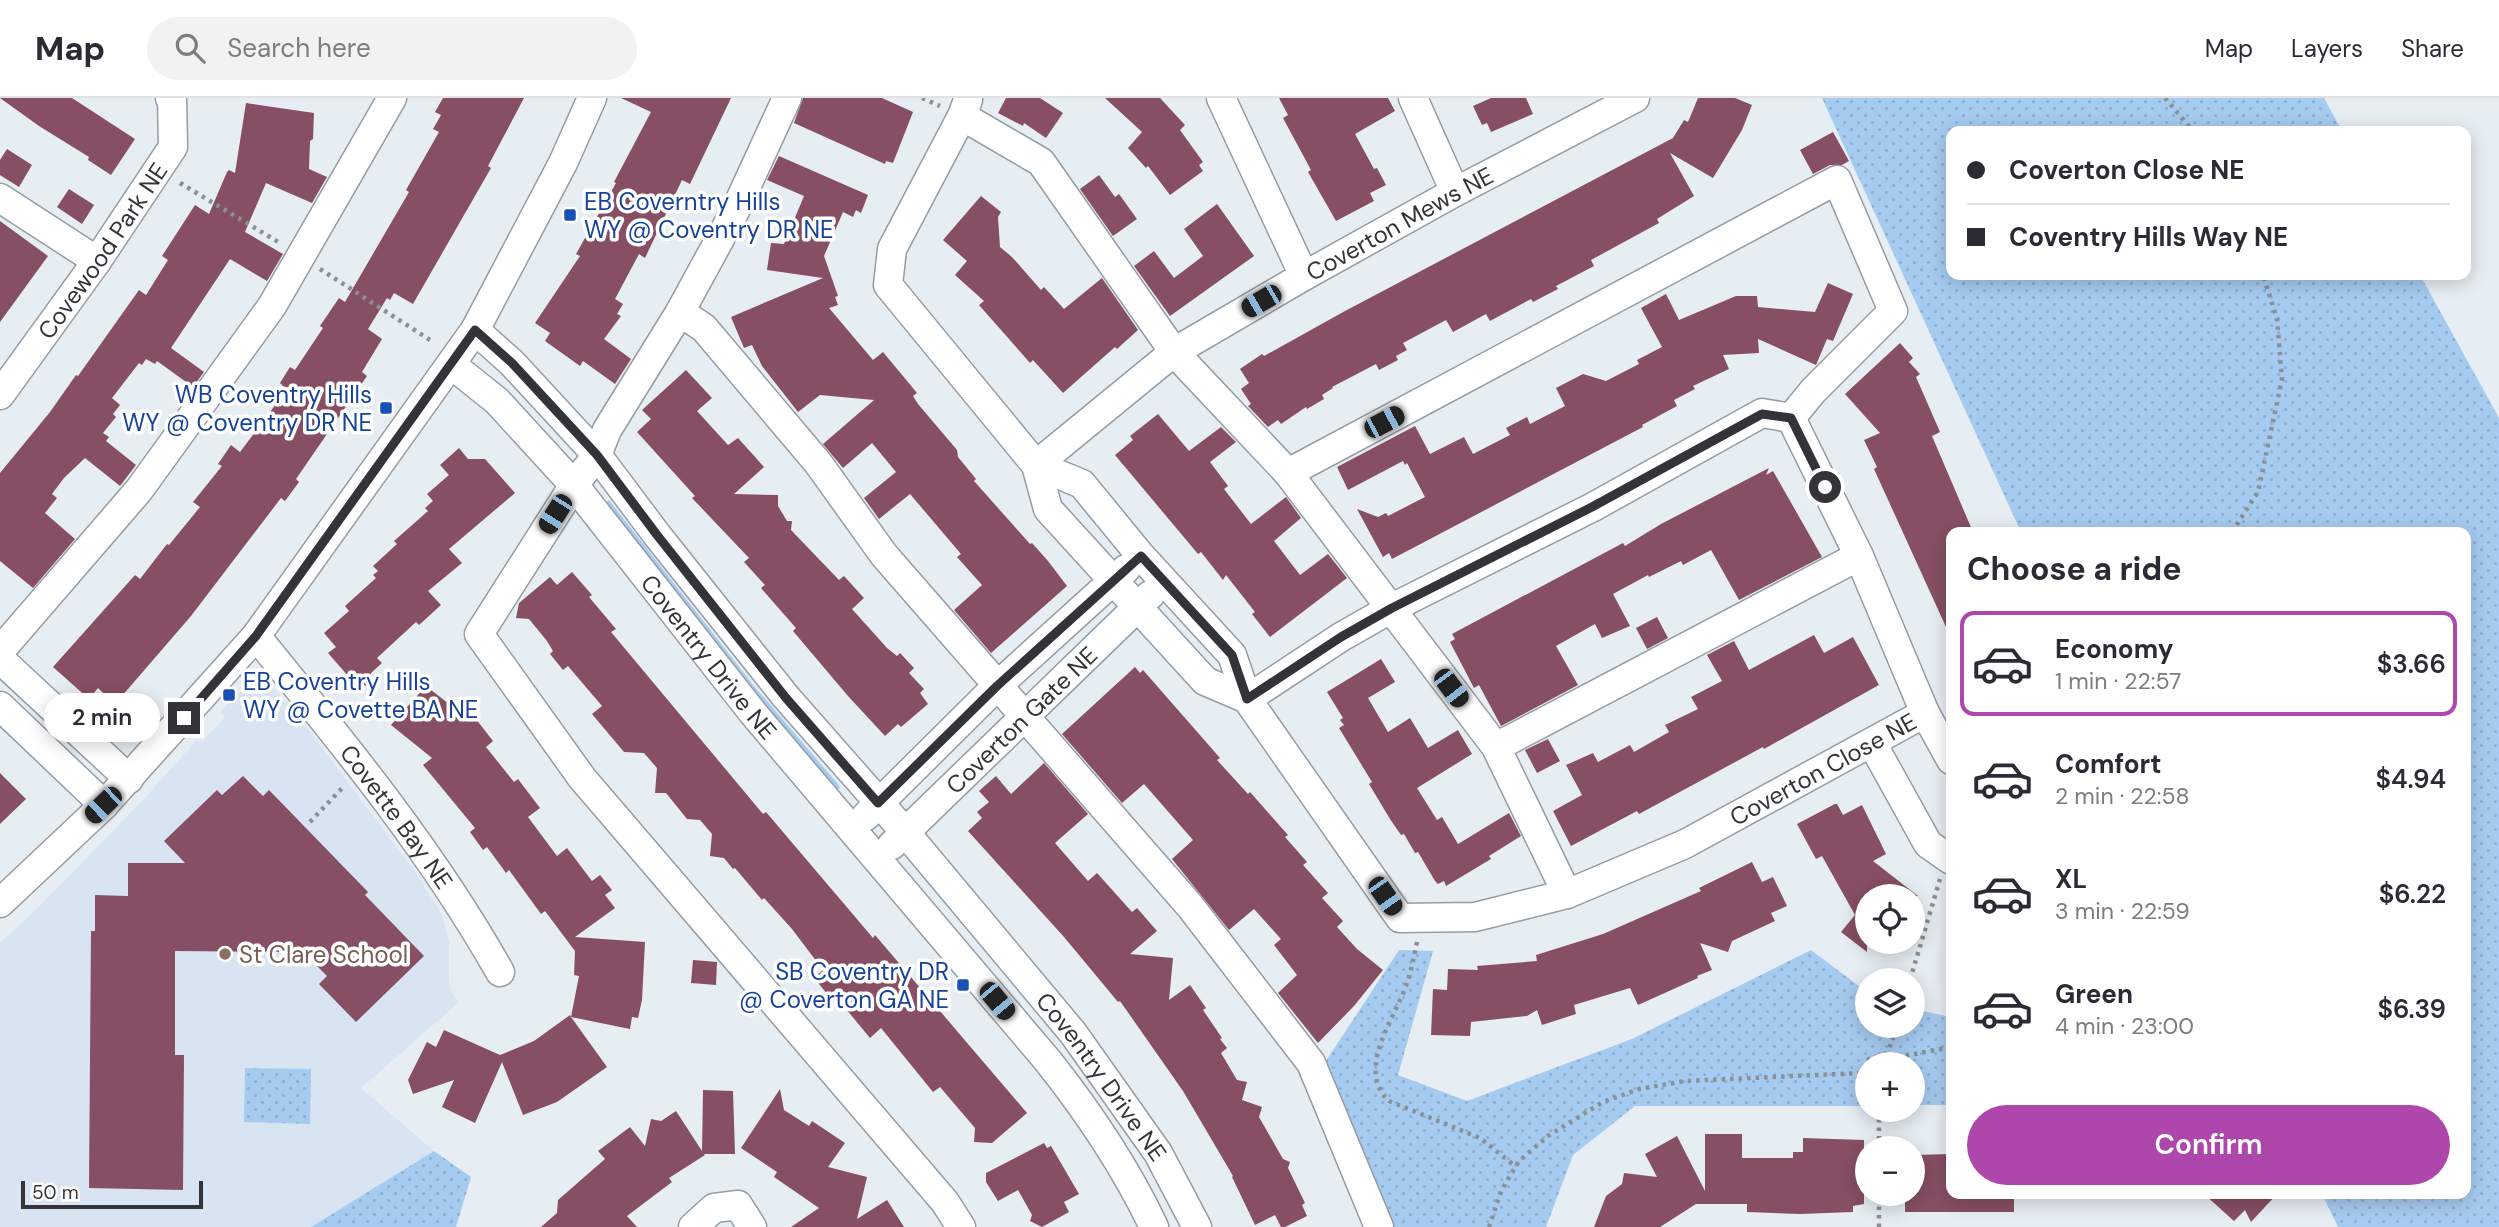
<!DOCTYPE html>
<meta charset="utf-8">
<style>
:root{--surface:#fff;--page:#f2f2f3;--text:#2b2b33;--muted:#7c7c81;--line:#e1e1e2;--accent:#ae47ab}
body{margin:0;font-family:"DM Sans",sans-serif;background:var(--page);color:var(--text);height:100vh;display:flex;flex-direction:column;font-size:26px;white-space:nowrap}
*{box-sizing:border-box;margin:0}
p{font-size:23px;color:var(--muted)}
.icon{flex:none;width:38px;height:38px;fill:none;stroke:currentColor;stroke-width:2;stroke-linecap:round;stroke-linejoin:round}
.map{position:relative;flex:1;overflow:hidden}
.side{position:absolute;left:1946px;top:429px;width:525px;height:672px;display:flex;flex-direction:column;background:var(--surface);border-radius:14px;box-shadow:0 4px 18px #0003}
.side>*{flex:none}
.banner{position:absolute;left:1946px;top:28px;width:525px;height:154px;border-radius:14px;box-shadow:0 4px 18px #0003;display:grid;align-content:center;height:154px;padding:0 21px;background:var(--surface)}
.controls{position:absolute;left:1855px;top:786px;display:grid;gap:14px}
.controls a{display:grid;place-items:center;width:70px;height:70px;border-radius:50%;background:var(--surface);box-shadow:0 4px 18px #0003;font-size:35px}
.scale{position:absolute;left:21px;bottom:18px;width:182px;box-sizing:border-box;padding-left:7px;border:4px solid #323437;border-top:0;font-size:19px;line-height:24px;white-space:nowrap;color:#323437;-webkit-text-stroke:5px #fff;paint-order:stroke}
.end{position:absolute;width:32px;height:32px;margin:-16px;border:9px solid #323437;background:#fff;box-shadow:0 0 0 4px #fff}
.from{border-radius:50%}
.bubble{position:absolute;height:49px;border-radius:24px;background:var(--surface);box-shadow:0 4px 18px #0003;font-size:23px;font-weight:600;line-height:49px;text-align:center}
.car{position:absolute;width:21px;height:42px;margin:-21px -10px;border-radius:9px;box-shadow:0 0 5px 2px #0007;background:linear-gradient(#222 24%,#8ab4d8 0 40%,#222 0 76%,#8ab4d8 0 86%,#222 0)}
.banner b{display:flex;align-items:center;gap:24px;height:66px;font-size:26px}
.banner b+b{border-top:2px solid var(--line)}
.banner i{width:18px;height:18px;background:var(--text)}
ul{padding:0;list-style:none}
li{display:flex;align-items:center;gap:21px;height:105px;margin:0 14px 10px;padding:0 7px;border:4px solid transparent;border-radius:14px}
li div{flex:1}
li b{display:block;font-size:26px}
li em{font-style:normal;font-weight:600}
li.current{border-color:var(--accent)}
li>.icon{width:63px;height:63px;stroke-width:1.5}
h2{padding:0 21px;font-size:32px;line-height:84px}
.button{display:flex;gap:14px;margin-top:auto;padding:14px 21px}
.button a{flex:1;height:80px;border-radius:42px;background:var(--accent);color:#fff;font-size:28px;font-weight:600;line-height:80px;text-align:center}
header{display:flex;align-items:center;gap:42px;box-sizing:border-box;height:98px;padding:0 35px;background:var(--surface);border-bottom:2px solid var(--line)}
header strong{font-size:33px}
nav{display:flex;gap:38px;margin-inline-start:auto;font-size:24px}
.search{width:490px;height:63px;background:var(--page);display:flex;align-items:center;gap:18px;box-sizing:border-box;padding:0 24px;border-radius:38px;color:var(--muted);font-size:26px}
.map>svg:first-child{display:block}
</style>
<header>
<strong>Map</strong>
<div class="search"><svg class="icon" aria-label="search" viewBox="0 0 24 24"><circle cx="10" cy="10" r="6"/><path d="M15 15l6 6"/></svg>Search here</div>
<nav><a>Map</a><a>Layers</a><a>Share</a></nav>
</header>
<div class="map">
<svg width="2499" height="1129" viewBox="0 0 2499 1129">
<defs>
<pattern id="park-dots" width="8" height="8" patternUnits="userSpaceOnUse" patternTransform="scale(1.75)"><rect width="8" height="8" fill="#a6cbf0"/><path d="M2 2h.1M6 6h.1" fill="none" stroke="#8fafce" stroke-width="1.8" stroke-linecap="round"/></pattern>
</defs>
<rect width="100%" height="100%" fill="#e6edf3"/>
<polygon fill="#d8e4f1" points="255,589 274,591 292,610 416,775 442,817 449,844 449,883 451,893 458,905 361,990 434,1053 311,1129 0,1129 0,845 38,810 142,703 198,641 202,644 225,619 221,614 234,598 246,591"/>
<polygon fill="#a6cbf0" points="609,402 754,588 838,686 840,690 832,695 605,406"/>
<g fill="url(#park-dots)">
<polygon points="1822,0 2324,0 2342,33 1951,33 1951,177 2420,177 2499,320 2499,1129 2338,1129 2322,1096 2466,1096 2466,434 2021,434"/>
<polygon points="1399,852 1433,853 1398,977 1467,1003 1632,941 1811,852 1867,894 1867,928 1913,928 1913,911 1951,919 1951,1007 1913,1007 1913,966 1867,966 1867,1008 1635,1008 1573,1057 1546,1129 1390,1129 1322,969"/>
<polygon points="245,970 311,971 310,1026 244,1024"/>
<polygon points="434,1053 471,1079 456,1129 311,1129"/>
</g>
<g fill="#874f64">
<polygon points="0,0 72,0 135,41 111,77 88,62 89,59 39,28"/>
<polygon points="443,0 524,0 488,68 491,70 413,206 394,195 390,202 387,200 368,231 382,241 362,274 367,278 296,381 299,384 285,403 281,400 191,518 115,606 98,590 89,601 53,569 135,477 140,481 167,446 169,447 200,409 193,404 222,368 218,366 231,347 240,354 279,302 276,300 284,289 280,285 290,269 295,272 323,230 320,228 339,200 345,204 409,94 406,92 439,34 433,31 441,17 435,14"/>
<polygon points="621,0 731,0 690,86 682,82 645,160 639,156 615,201 623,206 617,216 621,218 604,241 631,261 615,286 583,263 580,268 545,243 550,235 535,225 580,158 576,156 616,85 614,84 651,14"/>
<polygon points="803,0 882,0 913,14 893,65 886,63 885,66 794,25"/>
<polygon points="1006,0 1040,0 1063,15 1046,40 1024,25 1023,28 998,15"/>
<polygon points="1105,0 1160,0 1185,27 1180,32 1203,64 1199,67 1203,73 1170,97 1148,68 1146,70 1128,50 1142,34"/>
<polygon points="1279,0 1388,0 1395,13 1355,36 1374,71 1377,70 1386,87 1370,95 1374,103 1336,123 1308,74 1311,72 1283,20 1288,17"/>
<polygon points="1491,0 1526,0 1533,16 1491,34 1487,25 1482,27 1473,8"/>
<polygon points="1698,0 1735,0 1752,7 1742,32 1713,80 1670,55 1694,98 1657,121 1659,125 1591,162 1594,168 1556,188 1558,191 1533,204 1531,201 1490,223 1486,216 1453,234 1446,222 1403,245 1407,252 1396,258 1398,262 1379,272 1376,266 1332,289 1333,290 1322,297 1324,301 1307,311 1306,309 1281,326 1278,322 1268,329 1248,308 1251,306 1241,291 1249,285 1240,271 1262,256 1264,258 1345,213 1673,40 1684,22 1688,24"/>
<polygon points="246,5 314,15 313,41 310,43 309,71 327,79 312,105 266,85 245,134 283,156 267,183 230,161 171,250 204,274 193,289 157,263 155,266 146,261 142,267 139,265 112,300 120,307 113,316 116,319 103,335 109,339 106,343 136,367 120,388 85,360 64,380 52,396 57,400 45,415 75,441 33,490 0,463 0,375 50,314 76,277 78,278 139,192 146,197 168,162 162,158 195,107 209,116 227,74 229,72 235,75"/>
<polygon points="1833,34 1849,63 1842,67 1830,67 1813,76 1800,52"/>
<polygon points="7,51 32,67 19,89 0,77 0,62"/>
<polygon points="779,58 868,97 861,115 856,112 853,119 843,114 824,158 838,198 835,199 838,207 829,210 873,262 883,254 917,295 913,298 918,306 957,352 958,359 976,381 974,383 1030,446 1032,445 1048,463 1067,488 991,555 954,512 982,487 957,459 961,456 910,396 879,421 864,400 896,374 872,345 843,370 823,346 874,302 820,297 798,314 762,268 752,247 744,250 731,219 823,180 767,172 771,145 784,146 804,98 767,82"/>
<polygon points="1099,77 1115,99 1119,96 1137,121 1113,138 1080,91"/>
<polygon points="69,91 94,107 82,126 57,109"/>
<polygon points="981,98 1001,114 998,119 1000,149 1012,159 1041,192 1044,189 1064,211 1102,180 1138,232 1117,251 1115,249 1063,295 1033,262 1030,265 979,207 984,203 955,177 967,163 943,142"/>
<polygon points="1217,106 1254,158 1170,218 1134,168 1154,153 1174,180 1203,158 1184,131"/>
<polygon points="0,123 48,158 0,224"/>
<polygon points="1828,185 1853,196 1833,243 1827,241 1816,267 1758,241 1759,255 1723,257 1729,271 1693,288 1695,291 1674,302 1677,308 1642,327 1643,329 1392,461 1389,455 1383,459 1357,411 1378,419 1386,415 1388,418 1425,399 1407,365 1405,367 1403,363 1348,392 1337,369 1415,328 1430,356 1464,339 1473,356 1510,337 1506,330 1527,319 1530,326 1565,308 1556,290 1583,276 1606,283 1639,266 1637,262 1662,249 1641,210 1666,196 1679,222 1736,198 1757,198 1758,209 1815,214"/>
<polygon points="1900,245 1913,260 1909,264 1920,276 1916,279 1940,334 1932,338 1973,434 1951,434 1951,540 1874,371 1877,369 1864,342 1880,335 1845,296"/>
<polygon points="686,272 712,300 697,313 728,347 738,340 764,369 734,396 778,397 778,408 787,423 792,423 791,432 839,482 844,478 864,500 852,511 887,550 897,558 900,555 914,570 909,575 924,591 920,595 928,606 901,629 898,626 885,638 848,598 793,533 796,530 761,490 765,487 744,464 749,460 692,400 695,398 637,334 651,321 642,312"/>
<polygon points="1158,316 1189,353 1221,329 1236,344 1210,364 1228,388 1224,391 1251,426 1286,399 1301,420 1274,443 1300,477 1328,456 1347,480 1270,539 1252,516 1255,514 1226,477 1223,482 1201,454 1198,456 1115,357 1133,342 1130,338"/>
<polygon points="459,350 468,361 485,361 515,395 449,451 462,465 428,493 441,507 419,527 416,524 377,560 382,565 371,575 371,588 356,587 328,555 336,549 324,535 349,513 345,508 376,480 373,477 378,473 373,468 397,446 394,443 428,413 425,410 433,403 427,396 449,377 440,367"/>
<polygon points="1769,370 1766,377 1773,373 1822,459 1739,502 1711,452 1683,467 1681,463 1649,479 1648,477 1613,496 1630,528 1602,540 1595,526 1556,548 1578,587 1501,628 1479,587 1474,590 1450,544 1455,541 1452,536 1623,445 1625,448 1661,426"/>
<polygon points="572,474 592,497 589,499 616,531 611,534 763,716 766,714 873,840 875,837 1027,1015 992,1045 974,1044 975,1030 940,989 933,994 881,930 870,940 837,900 833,903 814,880 823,872 792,831 764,800 762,802 735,770 733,771 724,760 710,758 712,736 700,722 687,721 666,695 655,695 657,670 644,655 624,654 592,616 602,608 568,568 563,572 550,556 553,553 547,543 529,521 516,520 519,505 550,479 557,487"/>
<polygon points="1657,519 1668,540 1647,551 1636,530"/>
<polygon points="1814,537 1824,555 1853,539 1879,587 1764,651 1763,649 1639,716 1637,713 1571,748 1553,713 1582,697 1566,667 1593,655 1598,664 1630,647 1634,654 1669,634 1665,627 1698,611 1691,599 1722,583 1707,557 1734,543 1749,572"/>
<polygon points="1381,561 1395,584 1368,600 1388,634 1410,620 1428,650 1458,632 1472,656 1417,690 1437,722 1442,719 1458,746 1509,715 1521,738 1489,758 1491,761 1446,788 1444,783 1438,786 1435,783 1418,754 1415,755 1404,736 1401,737 1390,721 1369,686 1372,684 1339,630 1344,627 1340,622 1343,620 1327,594"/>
<polygon points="1135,569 1140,575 1143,572 1220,660 1217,662 1248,696 1250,694 1288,737 1285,739 1307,764 1303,767 1328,795 1322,800 1343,823 1337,829 1357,851 1383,872 1354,908 1318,945 1278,895 1297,877 1274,847 1281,841 1254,811 1229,832 1172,761 1193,742 1144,686 1122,705 1062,636"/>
<polygon points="426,588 467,620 472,616 493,643 486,649 514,684 518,681 540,710 528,719 557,758 567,750 592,783 600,777 612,792 605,797 615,810 575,839 645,844 642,902 638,920 632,919 630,931 571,919 607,969 557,1004 523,1017 502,964 475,1025 442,1009 454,982 413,996 408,982 427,944 436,949 444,932 500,957 534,943 570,917 571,919 579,878 574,877 575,853 545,813 541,816 509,772 506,775 487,749 483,752 470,734 475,730 423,667 432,660 391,627"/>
<polygon points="1548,641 1560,663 1537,675 1525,652"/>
<polygon points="1044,665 1088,716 1055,745 1088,783 1097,775 1132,814 1137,810 1157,833 1130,856 1173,860 1169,902 1190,887 1206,910 1203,912 1222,940 1220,941 1227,950 1221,955 1237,982 1247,984 1242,1002 1262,1009 1259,1019 1283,1061 1290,1064 1288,1070 1305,1105 1302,1107 1307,1118 1285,1129 1281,1129 1275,1117 1255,1127 1232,1079 1233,1078 1183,993 1120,903 1118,904 1064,839 968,733 982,720 977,714 989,704 979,693 996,678 1011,696"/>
<polygon points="0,675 26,701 0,726"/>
<polygon points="243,678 263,698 269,692 368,794 365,797 424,858 356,924 319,886 327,878 303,854 175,853 175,957 184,957 183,1092 89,1090 91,833 95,833 95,797 128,798 128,765 185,765 164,743 217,692 222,697"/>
<polygon points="1835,706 1837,706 1843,717 1862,707 1886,756 1873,763 1918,798 1867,798 1867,854 1841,834 1855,817 1822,758 1816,761 1797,726"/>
<polygon points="1752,764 1762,784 1773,779 1787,808 1771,815 1775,823 1732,843 1728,854 1700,845 1712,872 1697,878 1698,880 1638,907 1630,890 1574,907 1576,916 1542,927 1537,912 1527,918 1471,924 1470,938 1431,937 1433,891 1447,892 1448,871 1478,872 1477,868 1537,863 1536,857 1603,836 1701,793 1699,790"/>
<polygon points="693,862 717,864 716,887 691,885"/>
<polygon points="780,991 784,1012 809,1028 812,1023 845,1045 828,1069 867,1079 857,1121 887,1102 904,1129 791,1129 819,1110 774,1079 777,1074 741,1050"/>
<polygon points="703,992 733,993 735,1056 704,1056 705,1057 669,1080 672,1084 627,1118 637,1129 541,1129 557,1115 558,1102 605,1061 598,1053 630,1029 645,1048 651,1021 661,1023 676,1013 702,1053"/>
<polygon points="1705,1036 1742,1036 1742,1060 1793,1060 1793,1054 1803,1054 1803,1040 1864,1042 1864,1106 1853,1108 1853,1114 1800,1116 1747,1114 1747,1106 1696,1106 1660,1129 1594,1129 1606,1098 1622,1086 1624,1075 1657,1079 1645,1056 1677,1038 1705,1093"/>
<polygon points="1044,1045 1047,1050 1051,1048 1079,1096 1064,1104 1069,1114 1042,1129 1030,1123 1032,1117 1018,1092 998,1103 986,1084 986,1075"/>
<polygon points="1951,1056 1951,1096 2014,1096 2014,1114 1905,1114 1905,1096 1913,1096 1913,1057"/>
<polygon points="2204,1096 2277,1096 2251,1124 2245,1112 2234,1123"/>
</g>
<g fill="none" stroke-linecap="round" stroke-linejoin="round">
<g stroke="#969ca3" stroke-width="31">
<g id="minor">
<polyline points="787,0 734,115 680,214 607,332 597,357 574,387 479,536 582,680 945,1104 961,1129"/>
<polyline points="1221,0 1304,178"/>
<polyline points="1413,0 1455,94"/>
<polyline points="968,2 962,18 892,151 888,187 1036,367 1048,411 1205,583 1247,601"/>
<polyline points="962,18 1041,64 1174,254 1288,375 1496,649 1567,796"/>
<polyline points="0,100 97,163"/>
<polyline points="680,214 704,230 818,365 884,457 1190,808 1311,965 1379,1129"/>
<path id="s1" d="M475,232L512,265L597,357L657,437L786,599L905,734L1073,935L1158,1055L1197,1129"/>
<path id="s2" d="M452,267L497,303L574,387L753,615L1048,963C1090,1016 1125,1068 1154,1129"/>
<path id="s3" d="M0,297L97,163L173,49L172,1L170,0"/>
<path id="s4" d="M1036,367L1082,386L1141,458L1232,557L1247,601L1400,820L1475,819L1567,796L1685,746L1925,615L1859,458L1791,320L1762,315L1593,409L1392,510L1341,539L1247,601"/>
<path id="s5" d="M1036,367L1174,254L1304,178L1455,94L1635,0"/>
<polyline points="1288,375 1837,82 1893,213 1813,293 1791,320"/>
<path id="s6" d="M256,538C343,645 432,753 500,874"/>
<polyline points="0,553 139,392 272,208 392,0"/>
<polyline points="0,561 129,681"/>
<polyline points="0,608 104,707"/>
<polyline points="1925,615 1951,662"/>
<polyline points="1872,645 1928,746 1951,762"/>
<polyline points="1496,649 1859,458"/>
<polyline points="866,718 997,588 1126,471"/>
<path id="s7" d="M892,747L1150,497"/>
<polyline points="0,805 104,707 256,538 475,232 563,65 592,0"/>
<polyline points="693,1129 714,1110 738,1107 752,1129"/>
</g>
</g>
<g stroke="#8b9094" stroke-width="4.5" stroke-dasharray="3.5 5" stroke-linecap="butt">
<polyline points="922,0 940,8"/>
<polyline points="2165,0 2193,33"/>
<polyline points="180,85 280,145"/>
<polyline points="320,171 430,242"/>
<polyline points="2232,434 2258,394 2282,281 2277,221 2263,177"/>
<polyline points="310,724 345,687"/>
<path d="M1417,844C1414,857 1412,870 1408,882C1397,918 1354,971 1389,1003L1480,1040L1515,1068"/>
<polyline points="1910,882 1940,781"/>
<polyline points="1889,961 1951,949"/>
<polyline points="1890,966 1888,955 1896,928"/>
<polyline points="1867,985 1861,975 1869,961 1888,955"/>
<polyline points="1879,1050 1879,1012"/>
<polyline points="1489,1129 1501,1093 1519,1063 1548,1038 1603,1004 1639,991 1685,983 1861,975"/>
<polyline points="1879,1129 1879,1096"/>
</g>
<use href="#minor" stroke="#fff" stroke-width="28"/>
</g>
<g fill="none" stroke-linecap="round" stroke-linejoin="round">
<polyline stroke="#323437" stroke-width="9" points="184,620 256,538 475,232 512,265 597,357 657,437 786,600 878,705 997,588 1141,458 1232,557 1247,601 1341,539 1392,510 1592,409 1762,316 1791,320 1825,389"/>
</g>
<g fill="#1a4fb4" stroke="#fff" stroke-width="2.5">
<rect x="563" y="110" width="14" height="14" rx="3.5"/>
<rect x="379" y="303" width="14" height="14" rx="3.5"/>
<rect x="222" y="590" width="14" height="14" rx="3.5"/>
<rect x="956" y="880" width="14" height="14" rx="3.5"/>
</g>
<circle fill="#8d6e63" stroke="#fff" stroke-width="2.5" cx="225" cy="856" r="7"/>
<g text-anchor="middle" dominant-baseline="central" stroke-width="7" stroke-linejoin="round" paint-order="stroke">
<g font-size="24" fill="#164399" stroke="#fff" text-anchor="start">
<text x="584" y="103">EB Coverntry Hills<tspan x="584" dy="28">WY @ Coventry DR NE</tspan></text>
<text x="372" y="296" text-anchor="end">WB Coventry Hills<tspan x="372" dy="28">WY @ Coventry DR NE</tspan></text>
<text x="243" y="583">EB Coventry Hills<tspan x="243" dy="28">WY @ Covette BA NE</tspan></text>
<text x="949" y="873" text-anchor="end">SB Coventry DR<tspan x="949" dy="28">@ Coverton GA NE</tspan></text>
</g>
<g font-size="24" fill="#323437" stroke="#fff">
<text stroke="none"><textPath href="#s5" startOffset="438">Coverton Mews NE</textPath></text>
<text stroke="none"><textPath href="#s3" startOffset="177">Covewood Park NE</textPath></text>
<text stroke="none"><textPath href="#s2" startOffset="390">Coventry Drive NE</textPath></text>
<text stroke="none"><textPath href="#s7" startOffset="180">Coverton Gate NE</textPath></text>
<text stroke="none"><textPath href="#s4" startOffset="1046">Coverton Close NE</textPath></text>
<text stroke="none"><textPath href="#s6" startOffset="229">Covette Bay NE</textPath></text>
<text stroke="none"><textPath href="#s1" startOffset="976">Coventry Drive NE</textPath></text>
</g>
<g font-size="24" fill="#785e54" stroke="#fff" text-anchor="start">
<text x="239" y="856">St Clare School</text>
</g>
</g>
</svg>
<div class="controls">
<a><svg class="icon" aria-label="locate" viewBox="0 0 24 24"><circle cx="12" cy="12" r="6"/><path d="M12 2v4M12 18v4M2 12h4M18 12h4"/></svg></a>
<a><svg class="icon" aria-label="layers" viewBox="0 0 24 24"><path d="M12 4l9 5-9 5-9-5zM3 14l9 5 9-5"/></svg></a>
<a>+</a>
<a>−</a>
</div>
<div class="scale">50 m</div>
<i class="end from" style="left:1825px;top:389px"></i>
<i class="end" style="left:184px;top:620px"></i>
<div class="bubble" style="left:44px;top:595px;width:116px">2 min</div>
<i class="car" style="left:1261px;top:203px;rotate:240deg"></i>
<i class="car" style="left:1384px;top:324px;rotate:62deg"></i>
<i class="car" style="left:555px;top:416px;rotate:212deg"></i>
<i class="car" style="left:1451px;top:590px;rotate:143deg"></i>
<i class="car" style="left:103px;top:707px;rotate:226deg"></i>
<i class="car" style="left:1385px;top:798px;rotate:145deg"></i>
<i class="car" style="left:997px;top:903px;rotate:140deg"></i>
<div class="banner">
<b><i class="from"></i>Coverton Close NE</b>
<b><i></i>Coventry Hills Way NE</b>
</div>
<section class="side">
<h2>Choose a ride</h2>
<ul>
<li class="current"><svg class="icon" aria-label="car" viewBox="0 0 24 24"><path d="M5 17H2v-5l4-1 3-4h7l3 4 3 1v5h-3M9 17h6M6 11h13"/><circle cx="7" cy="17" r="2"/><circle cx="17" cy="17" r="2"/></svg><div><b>Economy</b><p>1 min · 22:57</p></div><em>$3.66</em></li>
<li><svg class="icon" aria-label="car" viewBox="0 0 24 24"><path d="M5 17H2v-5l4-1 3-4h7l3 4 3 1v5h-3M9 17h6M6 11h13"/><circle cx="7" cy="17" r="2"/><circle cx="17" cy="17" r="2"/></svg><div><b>Comfort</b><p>2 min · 22:58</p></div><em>$4.94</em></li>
<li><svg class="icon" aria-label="car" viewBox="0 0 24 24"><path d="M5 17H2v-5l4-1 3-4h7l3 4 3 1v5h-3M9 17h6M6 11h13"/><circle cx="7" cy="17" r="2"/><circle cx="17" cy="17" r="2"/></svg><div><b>XL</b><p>3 min · 22:59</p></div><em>$6.22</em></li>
<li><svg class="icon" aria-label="car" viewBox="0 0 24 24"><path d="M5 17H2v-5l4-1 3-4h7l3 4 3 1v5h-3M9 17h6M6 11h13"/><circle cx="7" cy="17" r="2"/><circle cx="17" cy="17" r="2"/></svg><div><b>Green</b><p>4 min · 23:00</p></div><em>$6.39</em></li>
</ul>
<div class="button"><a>Confirm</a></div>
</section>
</div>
